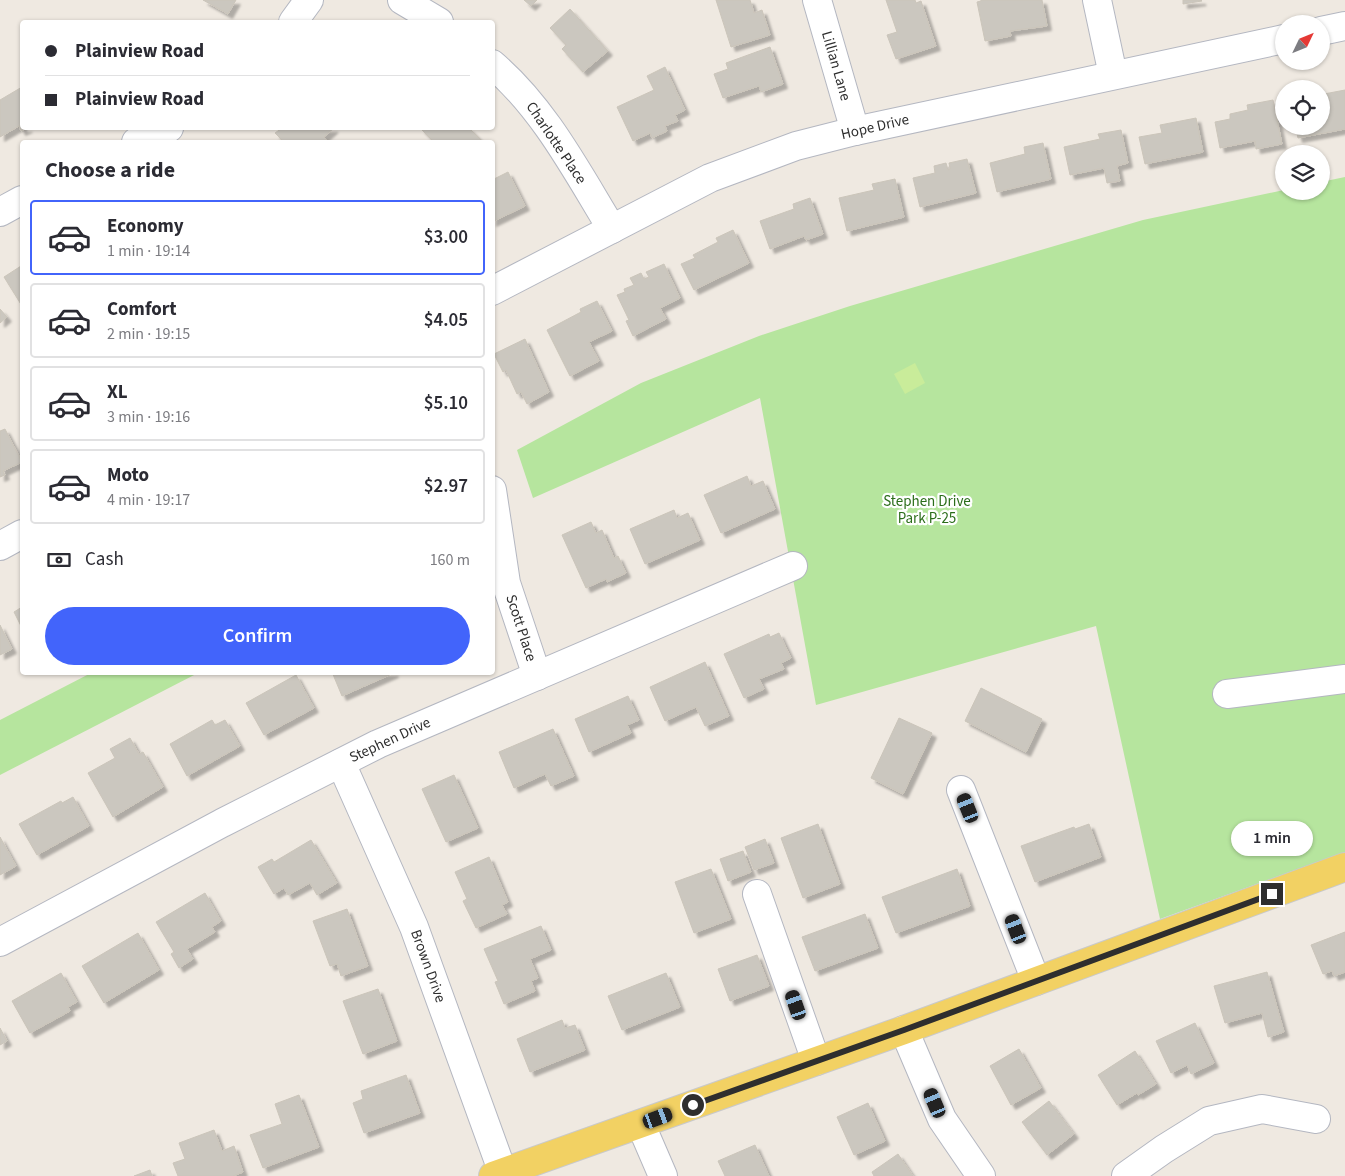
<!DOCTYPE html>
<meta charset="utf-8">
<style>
:root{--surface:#fff;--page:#f7f7f7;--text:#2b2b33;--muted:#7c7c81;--line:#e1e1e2;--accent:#4264fb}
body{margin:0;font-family:"Source Sans 3",sans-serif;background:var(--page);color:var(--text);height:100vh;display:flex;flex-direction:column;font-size:19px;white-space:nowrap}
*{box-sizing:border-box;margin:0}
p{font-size:16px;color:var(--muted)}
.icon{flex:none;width:28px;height:28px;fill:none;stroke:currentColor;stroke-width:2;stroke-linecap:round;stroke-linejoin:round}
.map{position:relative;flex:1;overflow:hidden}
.details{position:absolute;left:20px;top:140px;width:475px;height:535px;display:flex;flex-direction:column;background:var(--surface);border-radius:5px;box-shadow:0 1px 4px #0004}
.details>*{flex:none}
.guide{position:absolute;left:20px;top:20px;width:475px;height:110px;border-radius:5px;box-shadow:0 1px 4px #0004;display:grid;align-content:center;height:110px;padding:0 25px;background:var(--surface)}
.needle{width:32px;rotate:47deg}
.buttons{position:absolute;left:1275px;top:15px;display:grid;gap:10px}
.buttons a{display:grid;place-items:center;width:55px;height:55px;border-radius:50%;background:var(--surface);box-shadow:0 1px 4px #0004;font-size:25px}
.end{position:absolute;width:22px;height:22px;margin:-11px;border:6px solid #2e2e2e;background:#fff;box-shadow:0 0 0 2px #fff}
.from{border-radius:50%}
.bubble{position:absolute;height:35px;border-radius:18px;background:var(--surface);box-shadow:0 1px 4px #0004;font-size:16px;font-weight:600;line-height:35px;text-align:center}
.car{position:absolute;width:15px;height:30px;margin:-15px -8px;border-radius:6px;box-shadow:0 0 4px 1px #0007;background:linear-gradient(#222 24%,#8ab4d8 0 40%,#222 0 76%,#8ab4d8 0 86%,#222 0)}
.guide b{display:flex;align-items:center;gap:18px;height:48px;font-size:19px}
.guide b+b{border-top:1px solid var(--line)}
.guide i{width:12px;height:12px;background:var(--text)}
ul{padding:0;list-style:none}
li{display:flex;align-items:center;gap:15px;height:75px;margin:0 10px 8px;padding:0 15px;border:2px solid var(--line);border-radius:5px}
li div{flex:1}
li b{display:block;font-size:19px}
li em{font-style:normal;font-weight:600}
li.on{border-color:var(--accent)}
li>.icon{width:45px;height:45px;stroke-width:1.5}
h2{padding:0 25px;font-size:22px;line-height:60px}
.pay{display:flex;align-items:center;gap:12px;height:55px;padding:0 25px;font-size:19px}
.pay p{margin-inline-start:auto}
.primary-button{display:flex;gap:10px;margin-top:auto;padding:10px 25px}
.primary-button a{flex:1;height:58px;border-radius:30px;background:var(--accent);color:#fff;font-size:20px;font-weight:600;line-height:58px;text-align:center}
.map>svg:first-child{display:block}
</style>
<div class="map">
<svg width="1345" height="1176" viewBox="0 0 1345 1176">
<defs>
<filter id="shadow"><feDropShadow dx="4.5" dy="4.5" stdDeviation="1" flood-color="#0004"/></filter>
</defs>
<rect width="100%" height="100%" fill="#efe9e1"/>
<g fill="#b6e59e">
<polygon points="1345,177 1345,852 1160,919 1096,626 816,705 760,398 533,498 517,450 641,383 759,336 850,306 1143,220 1284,190 1321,191 1321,182"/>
<polygon points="91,673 198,673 0,775 0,720"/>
</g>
<polygon fill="#c9ec9a" points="915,363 925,383 905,394 894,374"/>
<g fill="#cbc7bf" stroke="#cbc5ba" filter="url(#shadow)">
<polygon points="203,0 236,0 228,14"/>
<polygon points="524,0 537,0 531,6"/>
<polygon points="716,0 750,0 754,13 762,10 770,35 731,47"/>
<polygon points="886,0 915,0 916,3 921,1 936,46 896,59 887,35 897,32"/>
<polygon points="981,0 1042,0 1047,26 1010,31 1011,36 985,41 977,2 981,1"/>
<polygon points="1183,0 1201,0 1202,1 1183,4"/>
<polygon points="570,9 608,51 583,72 562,49 566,45 550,28"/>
<polygon points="770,47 783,84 761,92 759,86 723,98 714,74 728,69 726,63"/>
<polygon points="665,67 685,110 675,115 678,121 665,126 667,131 652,138 650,133 633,141 617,107 654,90 647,76"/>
<polygon points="22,87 22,128 28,128 21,131 19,126 0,137 0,100"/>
<polygon points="1345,90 1345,129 1298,138 1295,126 1321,126 1321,100 1325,99 1324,94"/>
<polygon points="1273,100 1282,144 1256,149 1255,141 1220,148 1215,122 1230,119 1230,114 1248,110 1247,105"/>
<polygon points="1196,118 1203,152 1145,164 1139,137 1162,133 1160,125"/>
<polygon points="282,128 334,128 324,137 329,142 284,142 275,133"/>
<polygon points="420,128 469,128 483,142 434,142"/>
<polygon points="1121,130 1128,163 1117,166 1120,181 1107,183 1104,168 1070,175 1064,147 1100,139 1098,134"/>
<polygon points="1043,143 1051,179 997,192 990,163 1025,154 1024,147"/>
<polygon points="967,159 976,193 920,207 913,178 935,173 934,166 946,163 948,170 950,169 949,163"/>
<polygon points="508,172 525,206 492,222 492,180"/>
<polygon points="895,179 904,217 847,231 839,198 874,190 872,184"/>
<polygon points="810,198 823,234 806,240 804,236 770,249 760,221 794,209 793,204"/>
<polygon points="733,230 749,263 694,290 681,264 695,258 693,255 718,242 716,238"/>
<polygon points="664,264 680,298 660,308 666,319 633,336 626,321 629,320 617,295 625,292 624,289 634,285 630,278 641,273 644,279 649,277 646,272"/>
<polygon points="21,266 22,268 22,306 4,277"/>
<polygon points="597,301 612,331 589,342 599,361 570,376 547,330 581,312 580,309"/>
<polygon points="0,309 7,317 0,323"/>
<polygon points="525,339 549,392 527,404 521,392 517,394 506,370 503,372 494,354"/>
<polygon points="5,429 22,462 3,471 5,475 0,477 0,431"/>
<polygon points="747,476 751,486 763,481 775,509 721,533 704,495"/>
<polygon points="674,510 677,518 688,513 700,540 645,564 630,529"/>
<polygon points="591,522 596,533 602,530 614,558 618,556 626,573 607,582 606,579 586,588 562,535"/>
<polygon points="22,607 22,628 14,612"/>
<polygon points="0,625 12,649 0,655"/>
<polygon points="779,633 791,658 781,663 784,669 759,679 764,689 744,698 724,654 769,634 770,637"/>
<polygon points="705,662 729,716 705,726 696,707 665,721 650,687"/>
<polygon points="332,672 394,672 394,673 342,696"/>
<polygon points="296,675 314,708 264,735 246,703"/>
<polygon points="981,688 1042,719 1026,752 965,721"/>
<polygon points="628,696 639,720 627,725 631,733 589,752 575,719"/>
<polygon points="899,718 932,733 903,794 871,778"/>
<polygon points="212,720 215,725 225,720 240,746 187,776 170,744"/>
<polygon points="553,729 574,776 551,786 545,774 514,788 499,752"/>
<polygon points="130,738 139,754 143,752 163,787 113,817 88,773 115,758 110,749"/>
<polygon points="454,775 478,828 446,842 422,789"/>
<polygon points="73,797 89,826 37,855 19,824 61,801 62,803"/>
<polygon points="818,824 840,884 803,898 781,838"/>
<polygon points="1089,824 1101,857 1035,882 1021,846 1074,827 1075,829"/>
<polygon points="0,837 16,866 0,875"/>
<polygon points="765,839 774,863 754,870 745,847"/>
<polygon points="311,840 337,883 317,895 310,883 288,895 284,888 274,894 258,867 272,859 274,862"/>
<polygon points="743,851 751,872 728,881 720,859"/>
<polygon points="489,857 508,902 502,905 507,914 476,928 463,901 467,899 455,872"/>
<polygon points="711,869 731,919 694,933 675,882"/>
<polygon points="957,869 970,906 896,933 882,897"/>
<polygon points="205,893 221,921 212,927 215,932 187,949 193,959 179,968 171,954 174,952 156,922"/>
<polygon points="347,909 368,966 341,976 337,964 330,966 313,921"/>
<polygon points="865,914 878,948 815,971 802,937"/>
<polygon points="541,926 551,950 530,959 538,978 531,981 535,991 504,1004 495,982 498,981 484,949"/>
<polygon points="1345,932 1345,972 1334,976 1332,971 1323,974 1311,945"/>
<polygon points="138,933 159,970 104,1003 82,966"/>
<polygon points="757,955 769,986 730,1001 718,969"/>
<polygon points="1267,972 1284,1032 1268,1037 1262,1013 1225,1023 1214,986"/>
<polygon points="61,973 77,1002 68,1007 70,1011 30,1033 12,1001"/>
<polygon points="666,973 680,1007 622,1030 608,996"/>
<polygon points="378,989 397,1041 363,1054 343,1001"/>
<polygon points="562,1020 565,1028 575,1025 585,1050 530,1072 517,1039"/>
<polygon points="1195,1023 1214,1063 1191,1074 1187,1065 1171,1073 1156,1041"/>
<polygon points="0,1028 7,1041 0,1045"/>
<polygon points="1019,1049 1041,1088 1011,1105 990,1066"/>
<polygon points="1135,1051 1156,1084 1138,1095 1137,1093 1117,1105 1098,1075"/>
<polygon points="406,1075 420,1113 364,1133 353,1103 363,1099 361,1091"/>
<polygon points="299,1095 319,1147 263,1168 250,1135 282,1124 275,1104"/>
<polygon points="1049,1101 1074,1134 1047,1155 1022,1122"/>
<polygon points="868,1103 885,1141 854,1155 837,1117"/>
<polygon points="214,1130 222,1151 234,1146 243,1172 233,1176 178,1176 173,1163 185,1159 179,1143"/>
<polygon points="755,1145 769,1176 725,1176 718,1161"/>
<polygon points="898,1154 913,1176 874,1176 872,1172"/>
<polygon points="150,1170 152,1176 134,1176"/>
</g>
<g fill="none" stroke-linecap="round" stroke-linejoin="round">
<g stroke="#b4b7c1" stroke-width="30">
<g id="minor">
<polyline points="402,0 439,22"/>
<polyline points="817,0 855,131"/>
<polyline points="1097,0 1113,75"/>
<polyline points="293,22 309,0"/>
<polyline points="1321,31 1345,26"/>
<path d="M492,64C544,108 577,172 612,229"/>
<polyline points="136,142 169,128"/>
<polyline points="0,212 22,200"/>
<polyline points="492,291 710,178 796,146 855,131 1284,39"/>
<polyline points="492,490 506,583 537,676"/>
<polyline points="0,546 22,534"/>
<polyline points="1227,694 1345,679"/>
<polyline points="341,763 414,927 503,1173"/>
<polyline points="961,790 1036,981"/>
<polyline points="757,894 816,1061"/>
<polyline points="0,942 222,823 378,744 793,566"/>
<polyline points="904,1030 942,1119 981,1176"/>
<polyline points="641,1125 663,1176"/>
<polyline points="1126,1176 1164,1149 1209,1121 1262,1109 1316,1119"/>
</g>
</g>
<g stroke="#c9c9c9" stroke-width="30">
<polyline id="major" points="493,1176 904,1030 1345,867"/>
</g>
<use href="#minor" stroke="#fff" stroke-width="28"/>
<use href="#major" stroke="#f2d163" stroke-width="28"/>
</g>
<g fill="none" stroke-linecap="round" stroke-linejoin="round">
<polyline stroke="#2e2e2e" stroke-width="6" points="693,1105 904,1030 1272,894"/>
</g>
<g text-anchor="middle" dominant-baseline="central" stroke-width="4.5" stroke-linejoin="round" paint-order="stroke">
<g font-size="15" fill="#2e2e2e" stroke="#fff">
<text transform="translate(836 66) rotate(74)">Lillian Lane</text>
<text transform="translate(875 127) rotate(-13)">Hope Drive</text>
<text transform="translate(556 143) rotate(56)">Charlotte Place</text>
<text transform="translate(521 628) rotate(72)">Scott Place</text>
<text transform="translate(390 740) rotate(-25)">Stephen Drive</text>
<text transform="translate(428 966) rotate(70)">Brown Drive</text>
</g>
<g font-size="15" fill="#2c6e1b" stroke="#fff">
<text x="927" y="501">Stephen Drive<tspan x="927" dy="17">Park P-25</tspan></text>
</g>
</g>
</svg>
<div class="buttons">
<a><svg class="needle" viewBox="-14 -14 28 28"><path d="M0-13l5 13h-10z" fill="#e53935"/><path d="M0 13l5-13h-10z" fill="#7c7c81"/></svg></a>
<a><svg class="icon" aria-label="locate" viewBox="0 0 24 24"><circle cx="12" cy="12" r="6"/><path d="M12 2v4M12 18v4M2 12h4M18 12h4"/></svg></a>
<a><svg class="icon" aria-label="layers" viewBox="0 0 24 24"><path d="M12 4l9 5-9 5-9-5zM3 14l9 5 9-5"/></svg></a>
</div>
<i class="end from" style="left:693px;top:1105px"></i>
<i class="end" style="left:1272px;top:894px"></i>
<div class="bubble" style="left:1231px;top:821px;width:82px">1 min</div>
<i class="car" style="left:968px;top:808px;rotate:338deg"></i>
<i class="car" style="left:1016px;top:929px;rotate:339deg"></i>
<i class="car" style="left:796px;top:1005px;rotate:341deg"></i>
<i class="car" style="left:935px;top:1103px;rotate:337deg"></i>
<i class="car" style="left:658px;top:1118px;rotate:70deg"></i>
<div class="guide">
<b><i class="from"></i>Plainview Road</b>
<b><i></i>Plainview Road</b>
</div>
<section class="details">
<h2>Choose a ride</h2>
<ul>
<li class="on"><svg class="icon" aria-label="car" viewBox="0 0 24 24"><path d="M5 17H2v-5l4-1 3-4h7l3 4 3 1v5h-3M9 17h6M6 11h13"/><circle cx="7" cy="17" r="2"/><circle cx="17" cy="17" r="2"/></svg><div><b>Economy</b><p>1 min · 19:14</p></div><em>$3.00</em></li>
<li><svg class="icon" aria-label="car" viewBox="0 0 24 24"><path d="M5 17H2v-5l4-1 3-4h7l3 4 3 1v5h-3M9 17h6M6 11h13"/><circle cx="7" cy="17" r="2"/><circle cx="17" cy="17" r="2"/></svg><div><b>Comfort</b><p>2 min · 19:15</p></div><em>$4.05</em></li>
<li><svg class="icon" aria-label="car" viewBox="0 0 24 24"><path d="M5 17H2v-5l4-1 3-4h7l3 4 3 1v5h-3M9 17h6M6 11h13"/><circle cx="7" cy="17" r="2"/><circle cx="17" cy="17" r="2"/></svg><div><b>XL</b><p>3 min · 19:16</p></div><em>$5.10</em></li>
<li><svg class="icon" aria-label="car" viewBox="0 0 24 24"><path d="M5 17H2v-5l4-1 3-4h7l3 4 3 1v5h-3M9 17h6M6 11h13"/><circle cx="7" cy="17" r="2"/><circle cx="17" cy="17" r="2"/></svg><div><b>Moto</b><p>4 min · 19:17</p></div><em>$2.97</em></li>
</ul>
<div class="pay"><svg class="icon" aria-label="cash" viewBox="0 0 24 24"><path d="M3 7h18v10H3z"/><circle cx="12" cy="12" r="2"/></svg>Cash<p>160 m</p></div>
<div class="primary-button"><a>Confirm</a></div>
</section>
</div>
